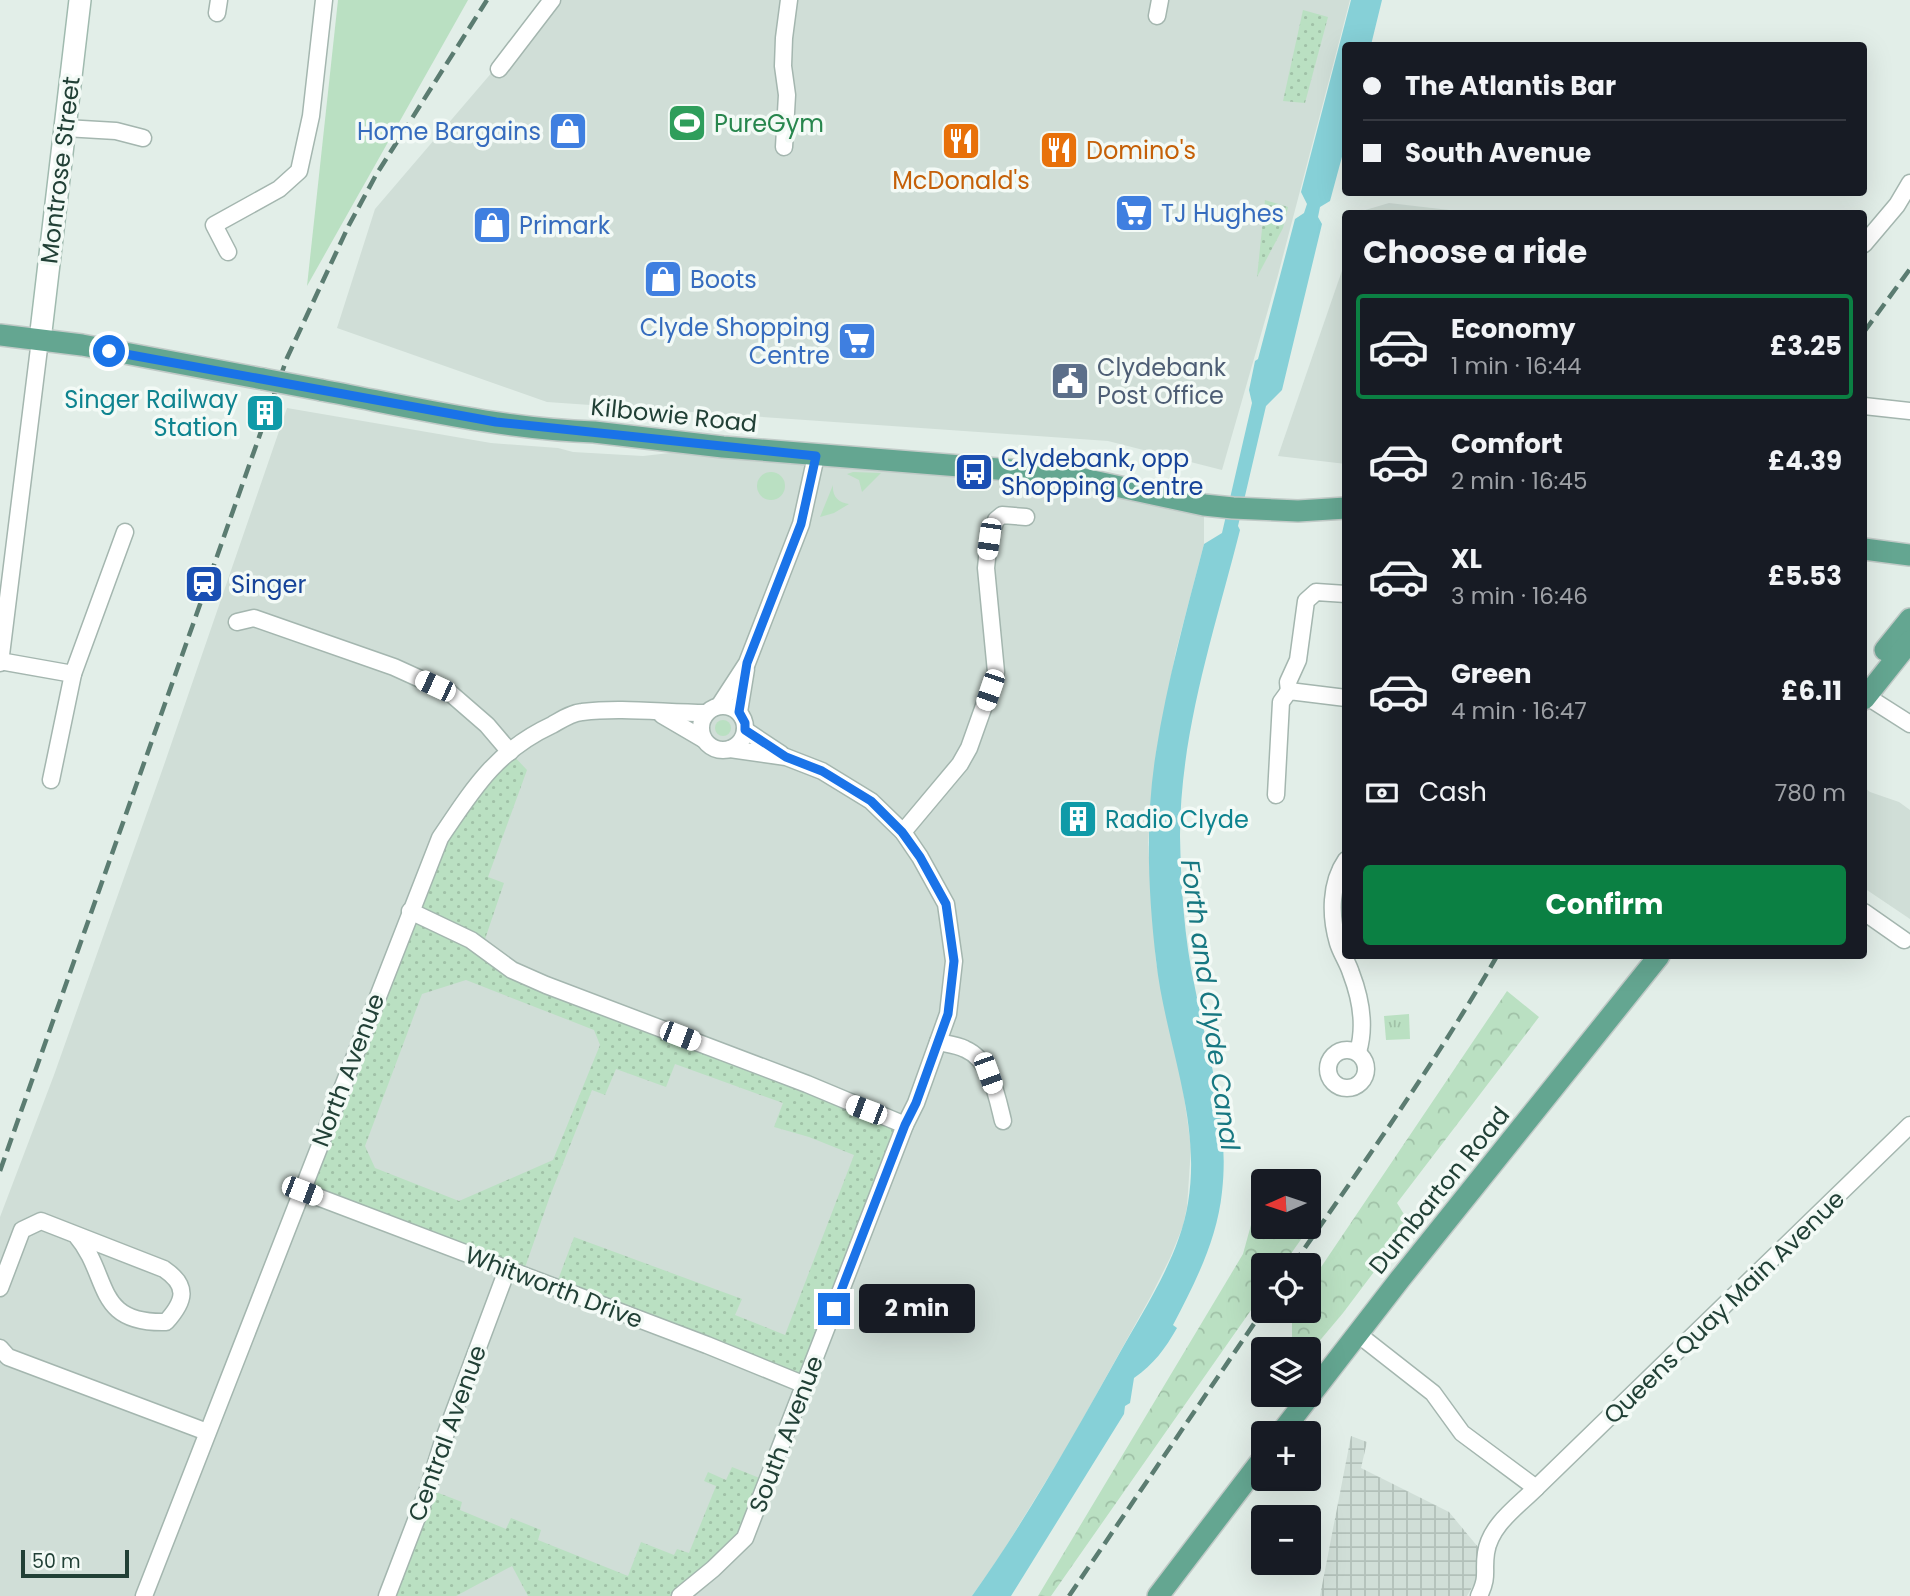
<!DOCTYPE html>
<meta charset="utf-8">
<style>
:root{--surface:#171b24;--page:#242831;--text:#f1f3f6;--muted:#9ea1a6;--line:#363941;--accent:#0b8043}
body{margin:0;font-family:Poppins,sans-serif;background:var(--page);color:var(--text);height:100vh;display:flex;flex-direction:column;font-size:26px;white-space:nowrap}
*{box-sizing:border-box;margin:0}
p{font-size:23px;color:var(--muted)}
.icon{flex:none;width:38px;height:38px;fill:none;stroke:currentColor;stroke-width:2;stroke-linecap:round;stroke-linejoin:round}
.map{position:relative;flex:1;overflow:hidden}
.side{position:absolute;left:1342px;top:210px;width:525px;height:749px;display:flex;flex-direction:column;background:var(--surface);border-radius:7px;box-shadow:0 7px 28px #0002}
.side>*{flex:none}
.top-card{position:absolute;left:1342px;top:42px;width:525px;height:154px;border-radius:7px;box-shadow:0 7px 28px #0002;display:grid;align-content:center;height:154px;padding:0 21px;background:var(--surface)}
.needle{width:46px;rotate:267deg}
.fabs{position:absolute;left:1251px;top:1169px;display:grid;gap:14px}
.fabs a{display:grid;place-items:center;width:70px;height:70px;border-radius:7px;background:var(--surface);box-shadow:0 7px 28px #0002;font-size:35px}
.scale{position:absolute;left:21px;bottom:18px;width:108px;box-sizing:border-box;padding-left:7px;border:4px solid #214036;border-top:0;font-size:19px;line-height:24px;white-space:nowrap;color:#214036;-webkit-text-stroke:5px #f3faf6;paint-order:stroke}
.end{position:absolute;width:32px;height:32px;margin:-16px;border:9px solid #1a73e8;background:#fff;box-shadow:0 0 0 4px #fff}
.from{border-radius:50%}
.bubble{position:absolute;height:49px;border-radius:7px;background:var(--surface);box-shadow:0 7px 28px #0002;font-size:23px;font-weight:700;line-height:49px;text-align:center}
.car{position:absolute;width:21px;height:42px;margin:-21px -10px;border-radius:9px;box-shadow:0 0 5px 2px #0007;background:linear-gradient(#fff 24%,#345 0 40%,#fff 0 76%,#345 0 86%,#fff 0)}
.top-card b{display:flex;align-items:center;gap:24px;height:66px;font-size:26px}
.top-card b+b{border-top:2px solid var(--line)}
.top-card i{width:18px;height:18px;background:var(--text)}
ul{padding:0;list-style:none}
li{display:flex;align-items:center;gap:21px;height:105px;margin:0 14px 10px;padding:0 7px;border:4px solid transparent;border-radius:7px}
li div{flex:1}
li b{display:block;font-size:26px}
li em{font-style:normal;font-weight:700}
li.current{border-color:var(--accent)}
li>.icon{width:63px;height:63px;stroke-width:1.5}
h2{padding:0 21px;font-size:32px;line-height:84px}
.pay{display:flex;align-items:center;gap:18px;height:77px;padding:0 21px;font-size:26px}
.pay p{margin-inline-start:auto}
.button{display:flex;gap:14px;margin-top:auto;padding:14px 21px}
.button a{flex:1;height:80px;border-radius:7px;background:var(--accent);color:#fff;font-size:28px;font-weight:700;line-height:80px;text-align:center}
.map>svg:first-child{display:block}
</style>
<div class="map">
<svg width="1910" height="1596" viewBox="0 0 1910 1596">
<defs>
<pattern id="industrial-grid" width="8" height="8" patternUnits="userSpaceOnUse" patternTransform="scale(1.75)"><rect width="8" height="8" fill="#d0ded7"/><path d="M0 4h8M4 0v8" fill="none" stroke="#b2c0b9"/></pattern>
<pattern id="grass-dots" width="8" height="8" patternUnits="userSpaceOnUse" patternTransform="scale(1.75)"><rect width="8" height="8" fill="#bae0c2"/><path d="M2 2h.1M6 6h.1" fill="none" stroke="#a0c1a7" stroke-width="1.8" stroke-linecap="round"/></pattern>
<pattern id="forest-crowns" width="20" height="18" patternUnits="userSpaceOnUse" patternTransform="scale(1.75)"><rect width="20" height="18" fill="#bae0c2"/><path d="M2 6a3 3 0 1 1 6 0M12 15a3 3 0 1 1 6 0" fill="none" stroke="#a0c1a7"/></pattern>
<pattern id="park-tufts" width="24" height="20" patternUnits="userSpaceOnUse" patternTransform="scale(1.75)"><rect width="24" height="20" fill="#bae0c2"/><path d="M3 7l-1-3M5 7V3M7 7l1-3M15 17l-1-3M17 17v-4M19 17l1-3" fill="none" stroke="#a0c1a7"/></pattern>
</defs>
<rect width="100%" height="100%" fill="#e2eee8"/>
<g fill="#d0ded7">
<polygon points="554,0 1350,0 1278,275 1222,470 1108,441 547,402 337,328 375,209"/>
<polygon points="1389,203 1475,213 1362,213 1362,211"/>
<polygon points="1346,259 1346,464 1278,456"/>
<polygon points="287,408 491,443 558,448 573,452 643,456 723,447 1060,474 1204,505 1204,544 1176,651 1156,753 1148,843 1156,962 1181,1074 1191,1147 1187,1207 1183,1226 1170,1258 1151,1296 1070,1442 1000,1556 972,1596 0,1596 0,1217 54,1075 164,765"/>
<polygon points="1864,787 1870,792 1899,802 1910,810 1910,919 1864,888"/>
</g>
<polygon fill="url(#industrial-grid)" points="1351,1436 1367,1442 1361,1468 1449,1512 1478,1547 1480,1554 1480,1574 1467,1596 1320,1596"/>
<g fill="url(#grass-dots)" fill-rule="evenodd">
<polygon points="1303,10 1328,17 1305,103 1283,101"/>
<polygon points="1265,200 1288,207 1283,228 1257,277"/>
<path d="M510,752L527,770L488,877L504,883L482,948L512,970L905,1125L805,1385L555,1288L574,1237L742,1299L735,1315L785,1335L854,1155L809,1137L774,1127L783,1103L675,1064L666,1087L616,1069L605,1095L592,1090L550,1196L522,1276L302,1191L440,838ZM466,980L594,1030L600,1045L553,1160L459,1201L375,1168L365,1146L422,994Z"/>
<polygon points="732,1467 767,1481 745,1538 680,1596 528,1596 512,1566 456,1596 388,1596 428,1489 462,1502 460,1510 506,1529 511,1518 541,1530 538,1540 628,1576 641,1542 674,1555 677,1549 689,1553 716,1486 704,1481 708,1472 726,1480"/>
</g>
<g fill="url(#forest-crowns)">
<polygon points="1507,991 1539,1017 1397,1203 1410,1224 1343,1313 1311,1351 1292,1344 1292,1311 1309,1311 1309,1285"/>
<polygon points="1257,1203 1263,1204 1264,1227 1309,1227 1309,1209 1321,1211 1283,1265 1264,1265 1263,1293 1051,1596 1038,1596 1243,1254"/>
</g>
<polygon fill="url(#park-tufts)" points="1409,1014 1410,1039 1386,1040 1384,1016"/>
<g fill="#bae0c2">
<polygon points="338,0 468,0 307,286"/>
<polygon points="853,472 881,473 862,492 859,480 847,474"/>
<circle cx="771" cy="486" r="14"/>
<path d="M833,485C832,496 838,503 849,504L834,513L820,517Z"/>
<circle cx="723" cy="728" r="8"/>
</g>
<path fill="#86d0d7" d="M1351,0H1382L1371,45L1346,46V142L1330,201L1320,207L1318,217L1322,224L1282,390L1266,406L1238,526L1240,530C1215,629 1180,732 1180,836C1181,886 1184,938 1195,988C1208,1055 1230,1123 1222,1192C1217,1240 1195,1283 1173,1325L1177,1328C1165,1349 1154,1364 1134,1378L1130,1403L1125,1406L1124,1414L1011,1596H972C1026,1520 1072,1438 1118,1356C1144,1309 1179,1258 1188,1203C1202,1119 1165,1042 1156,960C1148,891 1145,820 1156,752C1167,682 1186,613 1204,544L1222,533L1252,403L1249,390L1255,361L1258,359L1295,219L1304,213L1307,204L1301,192Z"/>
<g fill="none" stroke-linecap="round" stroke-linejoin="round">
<g stroke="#a4b6af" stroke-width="19">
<g id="street">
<polyline points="217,13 219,0"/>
<polyline points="1157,16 1160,0"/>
<polyline points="499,69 552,0"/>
<polyline points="65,128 116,131 143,138"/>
<polyline points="784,147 787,95 783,66 784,38 789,0"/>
<polyline points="1864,244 1897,205 1910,183"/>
<polyline points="228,252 214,225 279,189 299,171 311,116 324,0"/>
<polyline points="1864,406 1910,411"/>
<polyline points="237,622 254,618 394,667 449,692 487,725 510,752"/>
<polyline points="0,661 73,674 125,532"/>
<polyline points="0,663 40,340"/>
<polyline points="1289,691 1288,682 1298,660 1306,601 1316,592 1346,594"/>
<polyline points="1866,696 1910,724"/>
<circle cx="723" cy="728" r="22"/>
<polyline points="719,706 747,663 801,524 816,456"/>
<polyline points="739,712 746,669"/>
<polyline points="662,715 703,739"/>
<polyline points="745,730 781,754"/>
<polyline points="51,780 73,674"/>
<polyline points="1276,795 1281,702 1289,691 1346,698"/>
<polyline points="903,832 960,764 969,748 996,672 986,568 989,539 996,520 1002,515 1026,517"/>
<path d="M1346,860C1330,883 1330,916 1338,943C1341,953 1348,963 1351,973C1361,999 1366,1025 1358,1052"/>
<polyline points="410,911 471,940 512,970 546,985 807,1084 905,1125"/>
<polyline points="1864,912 1904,940"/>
<path d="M938,1042C947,1044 957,1045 965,1049C991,1060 997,1097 1003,1121"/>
<circle cx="1347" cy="1069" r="19"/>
<polyline points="302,1191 707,1345 805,1385"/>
<path d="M0,1288L22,1230L41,1221L164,1269C189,1286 185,1301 166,1322C93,1324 111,1276 76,1235"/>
<path d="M1359,1335L1433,1393L1462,1433L1536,1488C1517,1507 1490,1525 1486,1553C1483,1573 1489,1575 1479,1596"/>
<polyline points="0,1348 8,1357 207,1432"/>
<polyline points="1536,1488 1910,1125"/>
<path d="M144,1596L440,838C473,789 496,751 552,725C561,720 571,713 582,712C623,707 665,713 706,713"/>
<polyline points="387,1596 428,1489 443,1441 507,1270"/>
<polyline points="680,1596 713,1569 745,1538 905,1125 916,1103 948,1014 954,961 946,904 920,857 903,832 871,801 822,771 786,757 730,749"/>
</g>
</g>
<g stroke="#a0baaf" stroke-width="24">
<polyline id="secondary" points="40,340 80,0"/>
</g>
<g stroke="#c1cac7" stroke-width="24">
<g id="primary">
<polyline points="0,335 82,345 263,379"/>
<path d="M321,390C411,407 502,429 594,432L723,447L1060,474L1204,505L1233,508L1298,511L1346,508"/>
<polyline points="1864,549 1910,555"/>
<polyline points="1885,650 1910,619"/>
<polyline points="1864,699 1910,641"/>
<polyline points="1281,1433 1400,1279 1659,956"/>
<polyline points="1158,1596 1264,1457"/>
</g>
</g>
<use href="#street" stroke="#fff" stroke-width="16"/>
<use href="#secondary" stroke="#fff" stroke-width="21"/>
<use href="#primary" stroke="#64a691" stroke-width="21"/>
<g stroke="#5b7c71" stroke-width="4.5" stroke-dasharray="14 7" stroke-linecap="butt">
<polyline points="1864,332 1910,269"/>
<polyline points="0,1171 287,358 349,225 376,175 487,0"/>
<path d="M1293,1265C1363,1164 1436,1062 1497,956"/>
<polyline points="1069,1596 1264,1309"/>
</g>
<g stroke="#c1cac7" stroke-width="24" stroke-linecap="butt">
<polyline id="primary-bridge" points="263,379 321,390"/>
</g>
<use href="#primary-bridge" stroke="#64a691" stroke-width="21"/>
</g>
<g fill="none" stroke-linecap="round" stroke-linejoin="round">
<polyline stroke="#1a73e8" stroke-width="9" points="109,351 496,422 816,456 801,524 747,663 739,712 745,723 745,730 786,757 822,771 871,801 902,832 920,857 946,904 954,961 948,1014 916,1103 905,1125 834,1309"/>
</g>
<defs>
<g id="stadium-square" transform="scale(2.0125)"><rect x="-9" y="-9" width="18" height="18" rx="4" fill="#2e9e5b" stroke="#f3faf6"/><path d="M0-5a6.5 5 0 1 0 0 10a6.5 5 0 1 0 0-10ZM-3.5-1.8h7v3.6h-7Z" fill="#fff"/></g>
<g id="shop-square" transform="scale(2.0125)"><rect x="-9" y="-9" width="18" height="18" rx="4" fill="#3f7fe0" stroke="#f3faf6"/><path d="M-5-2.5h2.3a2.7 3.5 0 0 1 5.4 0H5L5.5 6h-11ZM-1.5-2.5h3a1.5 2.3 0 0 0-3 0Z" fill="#fff"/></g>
<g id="restaurant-square" transform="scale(2.0125)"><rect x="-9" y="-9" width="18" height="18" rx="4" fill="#e8710a" stroke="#f3faf6"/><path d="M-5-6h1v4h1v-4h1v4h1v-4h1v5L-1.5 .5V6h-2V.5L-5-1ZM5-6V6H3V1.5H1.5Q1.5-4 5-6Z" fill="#fff"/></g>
<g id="supermarket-square" transform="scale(2.0125)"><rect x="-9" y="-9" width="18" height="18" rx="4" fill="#3f7fe0" stroke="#f3faf6"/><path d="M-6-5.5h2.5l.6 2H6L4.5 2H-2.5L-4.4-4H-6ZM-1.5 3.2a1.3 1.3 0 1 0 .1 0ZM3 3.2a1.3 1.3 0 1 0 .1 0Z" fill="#fff"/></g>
<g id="civic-square" transform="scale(2.0125)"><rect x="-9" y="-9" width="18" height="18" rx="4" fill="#5c6f8a" stroke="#f3faf6"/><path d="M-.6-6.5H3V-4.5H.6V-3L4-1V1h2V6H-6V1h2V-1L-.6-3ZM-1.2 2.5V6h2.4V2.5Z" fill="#fff"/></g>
<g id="building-square" transform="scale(2.0125)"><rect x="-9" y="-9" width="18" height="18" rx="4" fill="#0f9aa8" stroke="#f3faf6"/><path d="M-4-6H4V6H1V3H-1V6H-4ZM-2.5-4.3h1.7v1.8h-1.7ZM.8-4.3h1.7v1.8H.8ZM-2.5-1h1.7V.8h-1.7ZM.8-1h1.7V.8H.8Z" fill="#fff"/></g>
<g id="bus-square" transform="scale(2.0125)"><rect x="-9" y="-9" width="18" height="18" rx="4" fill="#1a4fb4" stroke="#f3faf6"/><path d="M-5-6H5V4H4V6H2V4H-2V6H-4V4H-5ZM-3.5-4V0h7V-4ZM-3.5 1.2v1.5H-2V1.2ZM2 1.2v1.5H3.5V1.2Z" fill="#fff"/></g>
<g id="station-square" transform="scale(2.0125)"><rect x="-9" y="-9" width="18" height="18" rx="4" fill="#1a4fb4" stroke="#f3faf6"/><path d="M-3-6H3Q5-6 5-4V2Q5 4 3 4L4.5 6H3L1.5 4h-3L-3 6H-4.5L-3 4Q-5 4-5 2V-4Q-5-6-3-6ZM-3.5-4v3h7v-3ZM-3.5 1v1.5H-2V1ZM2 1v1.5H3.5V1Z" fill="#fff"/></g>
</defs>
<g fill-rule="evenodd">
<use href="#stadium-square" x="687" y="123"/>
<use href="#shop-square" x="568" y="131"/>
<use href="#restaurant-square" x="961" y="141"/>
<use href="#restaurant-square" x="1059" y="150"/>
<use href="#supermarket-square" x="1134" y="213"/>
<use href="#shop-square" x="492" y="225"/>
<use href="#shop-square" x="663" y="279"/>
<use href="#supermarket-square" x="857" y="341"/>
<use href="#civic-square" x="1070" y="381"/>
<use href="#building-square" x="265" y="413"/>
<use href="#bus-square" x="974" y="472"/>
<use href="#station-square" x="204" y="584"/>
<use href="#building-square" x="1078" y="819"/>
</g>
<g text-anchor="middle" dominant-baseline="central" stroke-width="7" stroke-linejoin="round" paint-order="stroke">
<g font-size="24" fill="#27864d" stroke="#f3faf6" text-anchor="start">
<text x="714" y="123">PureGym</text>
</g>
<g font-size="24" fill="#366cbe" stroke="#f3faf6" text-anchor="start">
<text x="541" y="131" text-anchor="end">Home Bargains</text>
<text x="1161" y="213">TJ Hughes</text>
<text x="519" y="225">Primark</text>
<text x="690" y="279">Boots</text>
<text x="830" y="327" text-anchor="end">Clyde Shopping<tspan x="830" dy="28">Centre</tspan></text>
</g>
<g font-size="24" fill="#c56008" stroke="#f3faf6" text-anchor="start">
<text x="1086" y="150">Domino's</text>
<text x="961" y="180" text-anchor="middle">McDonald's</text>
</g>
<g font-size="24" fill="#214036" stroke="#f3faf6">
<text transform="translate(60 170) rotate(-83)">Montrose Street</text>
<text transform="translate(674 415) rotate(6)">Kilbowie Road</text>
<text transform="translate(348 1070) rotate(-69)">North Avenue</text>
<text transform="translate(1439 1190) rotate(-51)">Dumbarton Road</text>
<text transform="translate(554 1287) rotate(21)">Whitworth Drive</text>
<text transform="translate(1724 1307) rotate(-44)">Queens Quay Main Avenue</text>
<text transform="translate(447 1433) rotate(-70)">Central Avenue</text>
<text transform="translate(786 1434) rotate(-69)">South Avenue</text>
</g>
<g font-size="24" fill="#4e5e75" stroke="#f3faf6" text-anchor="start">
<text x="1097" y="367">Clydebank<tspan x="1097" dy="28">Post Office</tspan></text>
</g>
<g font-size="24" fill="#0d838f" stroke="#f3faf6" text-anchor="end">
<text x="238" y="399">Singer Railway<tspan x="238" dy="28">Station</tspan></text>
<text x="1105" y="819" text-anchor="start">Radio Clyde</text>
</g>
<g font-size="24" fill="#164399" stroke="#f3faf6" text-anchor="start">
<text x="1001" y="458">Clydebank, opp<tspan x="1001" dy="28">Shopping Centre</tspan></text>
<text x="231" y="584">Singer</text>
</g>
<g font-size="26" font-style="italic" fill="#167781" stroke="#f3faf6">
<text transform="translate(1210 1005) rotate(82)">Forth and Clyde Canal</text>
</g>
</g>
</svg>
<div class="fabs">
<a><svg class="needle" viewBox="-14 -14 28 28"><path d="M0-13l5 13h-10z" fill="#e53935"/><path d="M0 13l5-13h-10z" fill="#9ea1a6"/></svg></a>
<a><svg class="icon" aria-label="locate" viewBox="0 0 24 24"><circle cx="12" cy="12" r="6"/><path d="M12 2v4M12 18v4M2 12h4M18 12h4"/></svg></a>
<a><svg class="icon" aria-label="layers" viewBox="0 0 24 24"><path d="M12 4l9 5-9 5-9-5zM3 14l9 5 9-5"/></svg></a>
<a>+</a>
<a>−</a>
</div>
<div class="scale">50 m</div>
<i class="end from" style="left:109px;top:351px"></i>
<i class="end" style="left:834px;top:1309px"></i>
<div class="bubble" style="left:859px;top:1284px;width:116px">2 min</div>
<i class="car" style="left:989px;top:539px;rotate:188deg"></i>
<i class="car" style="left:435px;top:686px;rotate:295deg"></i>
<i class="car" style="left:990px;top:690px;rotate:199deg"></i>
<i class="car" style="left:680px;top:1036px;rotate:111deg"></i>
<i class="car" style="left:988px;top:1073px;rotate:160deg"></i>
<i class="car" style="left:866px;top:1110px;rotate:291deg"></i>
<i class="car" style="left:302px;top:1191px;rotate:111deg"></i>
<div class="top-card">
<b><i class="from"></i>The Atlantis Bar</b>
<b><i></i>South Avenue</b>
</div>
<section class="side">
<h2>Choose a ride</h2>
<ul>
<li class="current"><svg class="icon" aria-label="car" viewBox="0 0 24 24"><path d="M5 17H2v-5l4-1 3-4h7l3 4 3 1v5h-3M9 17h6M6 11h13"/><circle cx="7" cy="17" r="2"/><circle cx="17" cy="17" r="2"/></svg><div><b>Economy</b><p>1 min · 16:44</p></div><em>£3.25</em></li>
<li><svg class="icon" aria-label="car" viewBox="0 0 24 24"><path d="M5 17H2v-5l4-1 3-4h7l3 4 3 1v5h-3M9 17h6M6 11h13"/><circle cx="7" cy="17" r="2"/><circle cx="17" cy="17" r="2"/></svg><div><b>Comfort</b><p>2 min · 16:45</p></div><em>£4.39</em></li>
<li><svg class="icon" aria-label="car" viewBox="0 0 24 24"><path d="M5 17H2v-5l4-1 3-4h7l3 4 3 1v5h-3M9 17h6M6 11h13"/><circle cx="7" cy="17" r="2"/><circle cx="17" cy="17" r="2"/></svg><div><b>XL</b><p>3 min · 16:46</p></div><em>£5.53</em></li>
<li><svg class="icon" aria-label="car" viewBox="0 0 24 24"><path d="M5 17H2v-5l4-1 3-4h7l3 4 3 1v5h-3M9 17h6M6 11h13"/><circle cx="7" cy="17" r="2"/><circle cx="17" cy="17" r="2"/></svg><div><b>Green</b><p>4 min · 16:47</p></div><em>£6.11</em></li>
</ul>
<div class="pay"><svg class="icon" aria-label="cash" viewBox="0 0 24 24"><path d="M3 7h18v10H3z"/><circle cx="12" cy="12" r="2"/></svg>Cash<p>780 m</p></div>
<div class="button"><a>Confirm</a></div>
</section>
</div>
